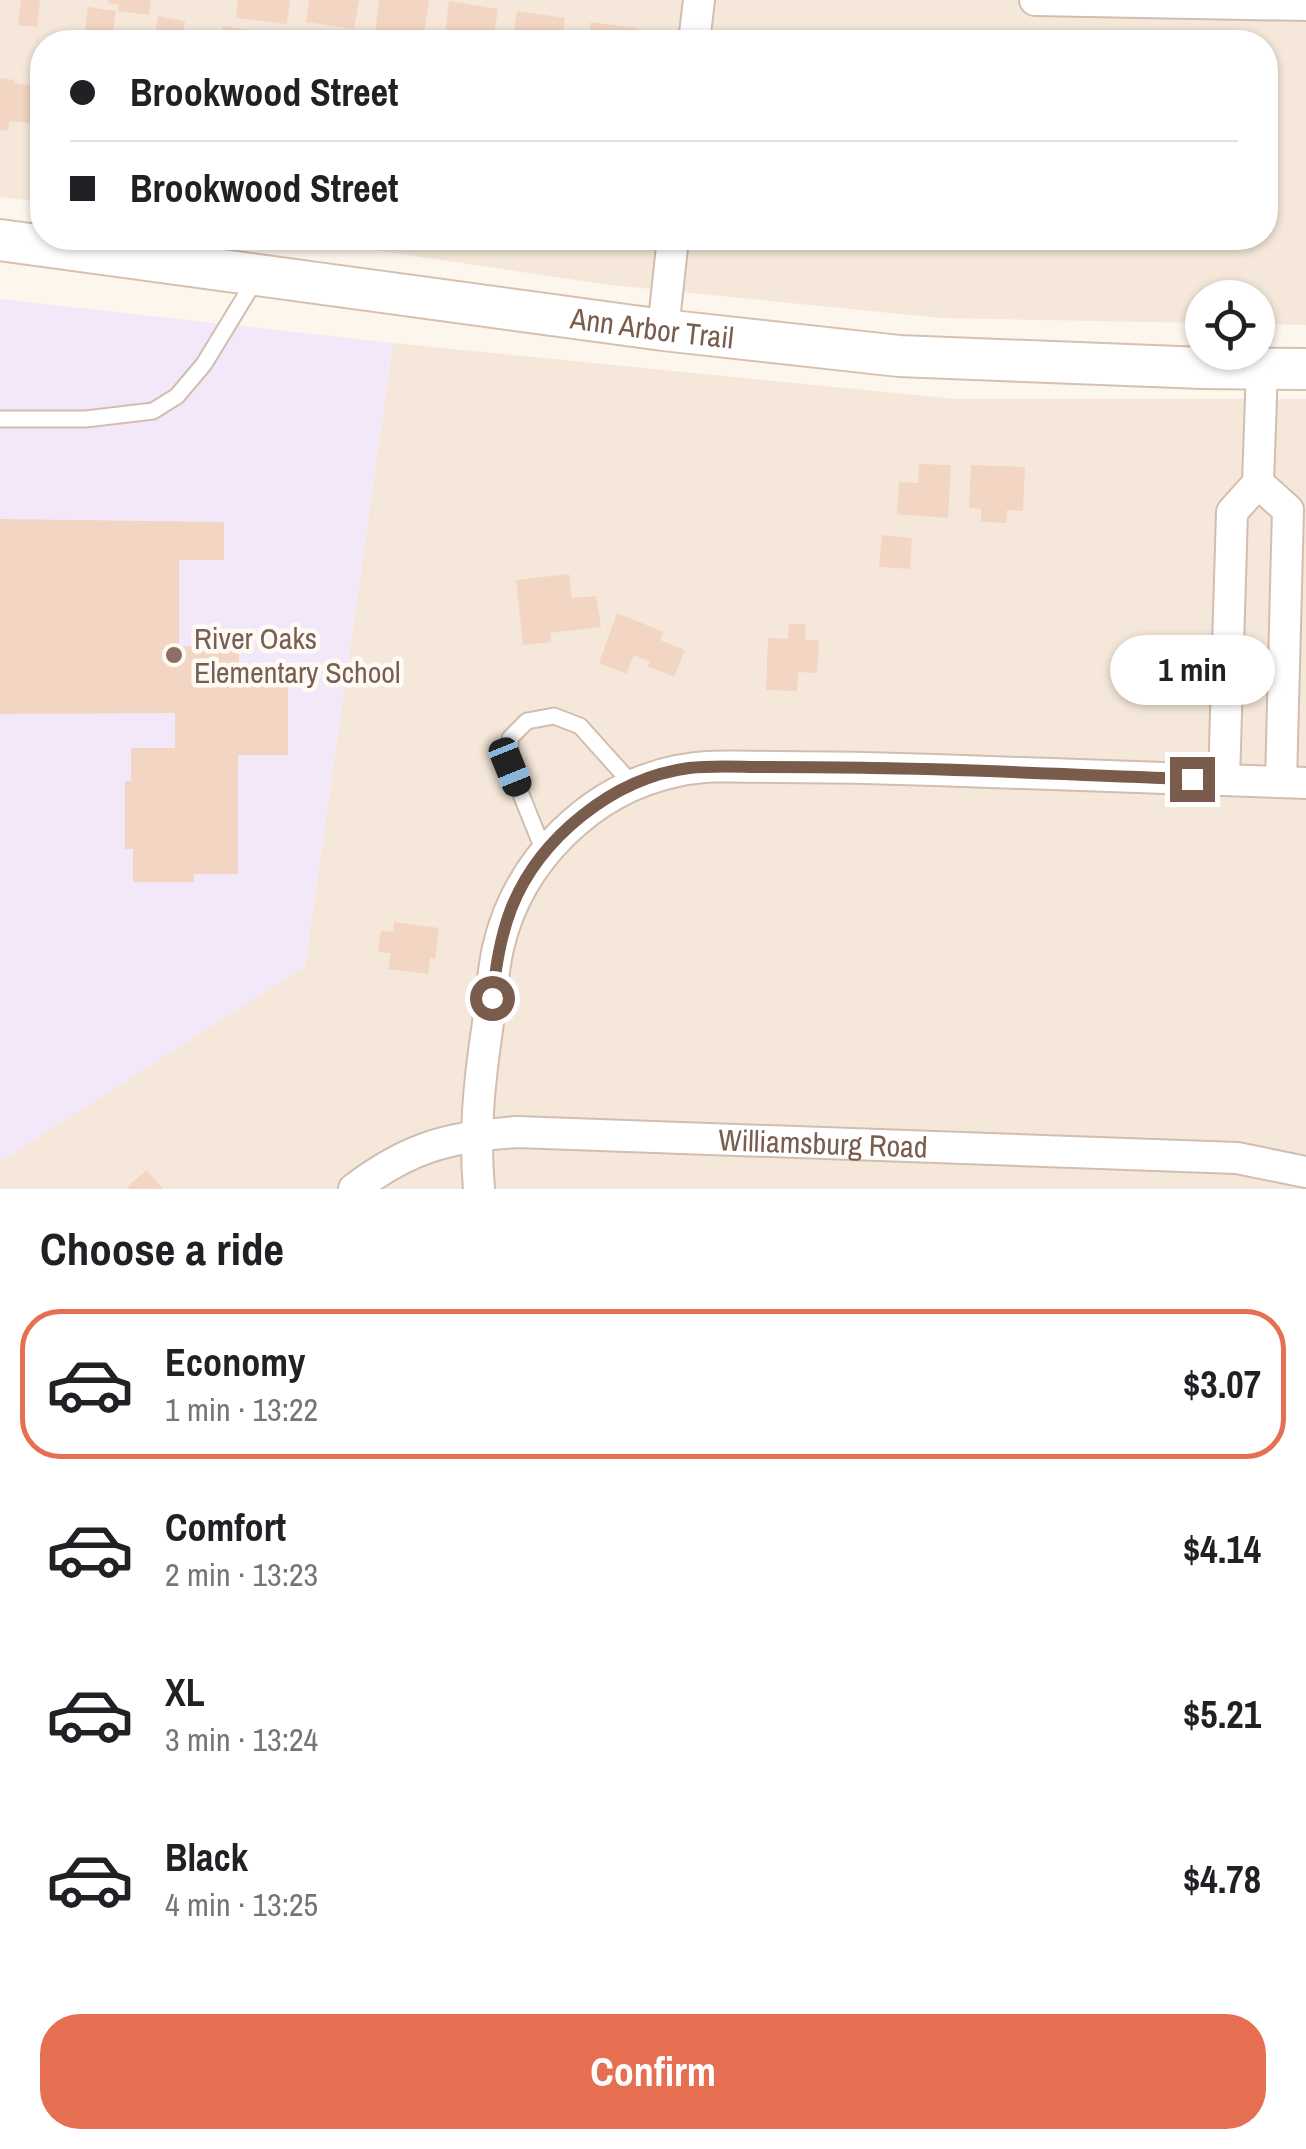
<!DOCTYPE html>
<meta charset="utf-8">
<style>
:root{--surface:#fff;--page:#f6f6f6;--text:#202124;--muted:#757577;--line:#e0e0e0;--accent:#e76f51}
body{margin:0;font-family:"Archivo Narrow",sans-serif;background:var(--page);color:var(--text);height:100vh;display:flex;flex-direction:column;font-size:38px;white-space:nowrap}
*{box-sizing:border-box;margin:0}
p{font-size:32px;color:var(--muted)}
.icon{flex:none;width:55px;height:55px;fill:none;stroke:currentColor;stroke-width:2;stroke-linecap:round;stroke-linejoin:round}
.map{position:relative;height:1189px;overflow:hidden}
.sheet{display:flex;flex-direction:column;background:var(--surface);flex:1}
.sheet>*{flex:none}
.top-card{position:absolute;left:30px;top:30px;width:1248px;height:220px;border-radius:40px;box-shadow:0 2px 8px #0004;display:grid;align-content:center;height:220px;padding:0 40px;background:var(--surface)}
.fabs{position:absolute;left:1185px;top:280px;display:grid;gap:20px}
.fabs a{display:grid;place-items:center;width:90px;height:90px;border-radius:50%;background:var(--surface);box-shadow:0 2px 8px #0004;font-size:50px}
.end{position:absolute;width:45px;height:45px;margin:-22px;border:12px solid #7a5c4d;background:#fff;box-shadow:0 0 0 5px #fff}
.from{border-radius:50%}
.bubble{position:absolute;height:70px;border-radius:35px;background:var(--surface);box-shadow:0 2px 8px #0004;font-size:32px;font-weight:700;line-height:70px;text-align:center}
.car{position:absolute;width:30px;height:60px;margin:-30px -15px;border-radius:12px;box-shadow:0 0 8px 2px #0007;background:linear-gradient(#222 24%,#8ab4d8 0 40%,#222 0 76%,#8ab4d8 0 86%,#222 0)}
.top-card b{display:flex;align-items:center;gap:35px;height:95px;font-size:38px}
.top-card b+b{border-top:2px solid var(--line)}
.top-card i{width:25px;height:25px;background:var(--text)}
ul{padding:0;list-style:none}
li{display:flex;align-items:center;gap:30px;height:150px;margin:0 20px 15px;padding:0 20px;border:5px solid transparent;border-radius:40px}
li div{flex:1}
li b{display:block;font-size:38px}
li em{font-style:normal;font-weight:700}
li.selected{border-color:var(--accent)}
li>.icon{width:90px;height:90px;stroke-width:1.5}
h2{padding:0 40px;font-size:45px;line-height:120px}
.primary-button{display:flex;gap:20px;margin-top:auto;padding:20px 40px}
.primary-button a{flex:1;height:115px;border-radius:40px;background:var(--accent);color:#fff;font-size:40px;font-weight:700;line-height:115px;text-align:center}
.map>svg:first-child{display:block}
</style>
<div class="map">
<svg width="1306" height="1189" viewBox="0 0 1306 1189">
<rect width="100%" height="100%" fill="#fdf6ec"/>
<g fill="#f5e8da">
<polygon points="0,0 1306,0 1306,325 1258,324 1258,298 1202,298 1202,323 941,318 610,285 293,238 1265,238 1265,42 42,42 42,202 0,197"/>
<polygon points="393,343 956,399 1306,399 1306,1189 0,1189 0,1158 4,1159 305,966"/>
</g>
<polygon fill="#f3e8fa" points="0,299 393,343 305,966 4,1159 0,1158"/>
<g fill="#f3d5c3">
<polygon points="21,0 40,0 37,27 18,25"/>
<polygon points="109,0 151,0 149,15 118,11 119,4 108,3"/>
<polygon points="238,0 290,0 287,24 236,18"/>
<polygon points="309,0 359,0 354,29 306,22"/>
<polygon points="379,0 429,0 423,40 375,33"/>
<polygon points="449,1 498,9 493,42 444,42"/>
<polygon points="88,7 116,11 111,42 84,37"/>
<polygon points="517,11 565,18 562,42 512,42"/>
<polygon points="158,16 185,21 182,42 154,42"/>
<polygon points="591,22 639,29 637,42 588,42"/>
<polygon points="223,26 251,30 249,42 221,42"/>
<polygon points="0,78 14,80 14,83 40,87 36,124 9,121 8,131 0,130"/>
<polygon points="919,464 951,465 948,518 897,514 899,482 918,483"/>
<polygon points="971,465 1025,467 1023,511 1007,510 1006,523 981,522 981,509 969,508"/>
<polygon points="0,519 224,522 224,560 179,560 179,646 239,646 239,679 288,679 288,755 238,755 238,874 194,874 194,882 133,882 133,849 125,849 125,781 131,781 131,748 175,748 175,713 0,714"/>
<polygon points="882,535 912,538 910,569 879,567"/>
<polygon points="569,574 572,598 596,596 601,627 550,633 551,642 523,645 516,580"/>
<polygon points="617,613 664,632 660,640 685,650 674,677 647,666 650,662 634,655 626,674 599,663"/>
<polygon points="789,624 806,624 805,640 819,640 817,673 798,672 797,691 766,690 768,638 788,639"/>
<polygon points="394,922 439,928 435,959 430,958 428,974 388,969 391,953 378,952 381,931 393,932"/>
<polygon points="147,1170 163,1189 129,1189 127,1187"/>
</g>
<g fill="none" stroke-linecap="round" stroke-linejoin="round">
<g stroke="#d1beb0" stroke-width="19">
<g id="lane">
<polyline points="0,419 86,419 153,411 177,396 204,364 257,277"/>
<polyline points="545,854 510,767 510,738 527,721 554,716 580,726 633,785"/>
</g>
</g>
<g stroke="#d1beb0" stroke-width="34">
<g id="street">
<polyline points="1035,0 1306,5"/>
<polyline points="694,42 699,0"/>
<polyline points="663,330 673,238"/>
<polyline points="1258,483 1288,510 1281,782"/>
<polyline points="1224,780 1232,512 1258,483 1262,369"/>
<path id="s1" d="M354,1189C409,1147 449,1137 517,1132L1237,1158L1306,1172"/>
<path d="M479,1189C474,1135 479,1084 487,1030C491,1003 492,975 498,948C518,861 590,789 677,771C709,764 743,767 775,767C828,767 882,768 935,770C1058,774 1182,778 1306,783"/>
</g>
</g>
<g stroke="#d6c0b0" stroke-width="44">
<g id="secondary">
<path id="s2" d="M0,240L663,330L899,356L1203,368L1306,369"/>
</g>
</g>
<use href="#lane" stroke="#fff" stroke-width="15"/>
<use href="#street" stroke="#fff" stroke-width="30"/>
<use href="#secondary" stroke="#fff" stroke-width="40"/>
</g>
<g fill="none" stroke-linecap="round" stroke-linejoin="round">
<path stroke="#7a5c4d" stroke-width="12" d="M492,998C496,967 500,938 511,909C539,838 613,778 689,768C714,765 740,767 765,767C801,767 836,767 872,768C979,769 1085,776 1192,779"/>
</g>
<circle fill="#8d6e63" stroke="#fffaf3" stroke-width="4" cx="174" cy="655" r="10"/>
<g text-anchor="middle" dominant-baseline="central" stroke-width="9" stroke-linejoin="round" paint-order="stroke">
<g font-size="30" fill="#7a5c4d" stroke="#fffaf3">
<text stroke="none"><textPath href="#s2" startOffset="658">Ann Arbor Trail</textPath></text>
<text stroke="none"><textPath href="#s1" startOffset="482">Williamsburg Road</textPath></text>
</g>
<g font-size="30" fill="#785e54" stroke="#fffaf3" text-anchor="start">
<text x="194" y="638">River Oaks<tspan x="194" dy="34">Elementary School</tspan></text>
</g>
</g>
</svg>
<div class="fabs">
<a><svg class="icon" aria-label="locate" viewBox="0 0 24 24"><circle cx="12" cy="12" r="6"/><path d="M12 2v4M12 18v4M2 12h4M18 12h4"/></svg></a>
</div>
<i class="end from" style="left:492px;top:998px"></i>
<i class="end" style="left:1192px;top:779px"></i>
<div class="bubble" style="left:1110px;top:635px;width:165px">1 min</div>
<i class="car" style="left:510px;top:767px;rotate:158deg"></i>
<div class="top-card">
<b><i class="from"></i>Brookwood Street</b>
<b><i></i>Brookwood Street</b>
</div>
</div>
<section class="sheet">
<h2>Choose a ride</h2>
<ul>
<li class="selected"><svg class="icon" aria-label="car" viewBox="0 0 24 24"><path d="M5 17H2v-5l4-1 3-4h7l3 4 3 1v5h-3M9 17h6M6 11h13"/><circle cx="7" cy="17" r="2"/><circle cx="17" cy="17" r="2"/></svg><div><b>Economy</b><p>1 min · 13:22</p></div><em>$3.07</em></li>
<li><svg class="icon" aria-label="car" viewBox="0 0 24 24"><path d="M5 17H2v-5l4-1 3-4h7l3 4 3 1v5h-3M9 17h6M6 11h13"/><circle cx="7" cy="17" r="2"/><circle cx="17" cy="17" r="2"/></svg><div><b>Comfort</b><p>2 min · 13:23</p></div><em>$4.14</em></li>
<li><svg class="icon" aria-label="car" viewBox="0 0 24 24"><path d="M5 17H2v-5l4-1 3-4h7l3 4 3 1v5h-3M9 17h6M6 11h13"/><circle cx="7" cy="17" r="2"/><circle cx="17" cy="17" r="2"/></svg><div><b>XL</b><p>3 min · 13:24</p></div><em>$5.21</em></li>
<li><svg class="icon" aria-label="car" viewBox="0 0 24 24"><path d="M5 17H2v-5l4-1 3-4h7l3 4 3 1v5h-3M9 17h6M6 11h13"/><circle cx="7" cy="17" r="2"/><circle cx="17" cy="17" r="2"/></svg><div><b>Black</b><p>4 min · 13:25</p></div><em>$4.78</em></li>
</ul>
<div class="primary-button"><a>Confirm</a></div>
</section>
